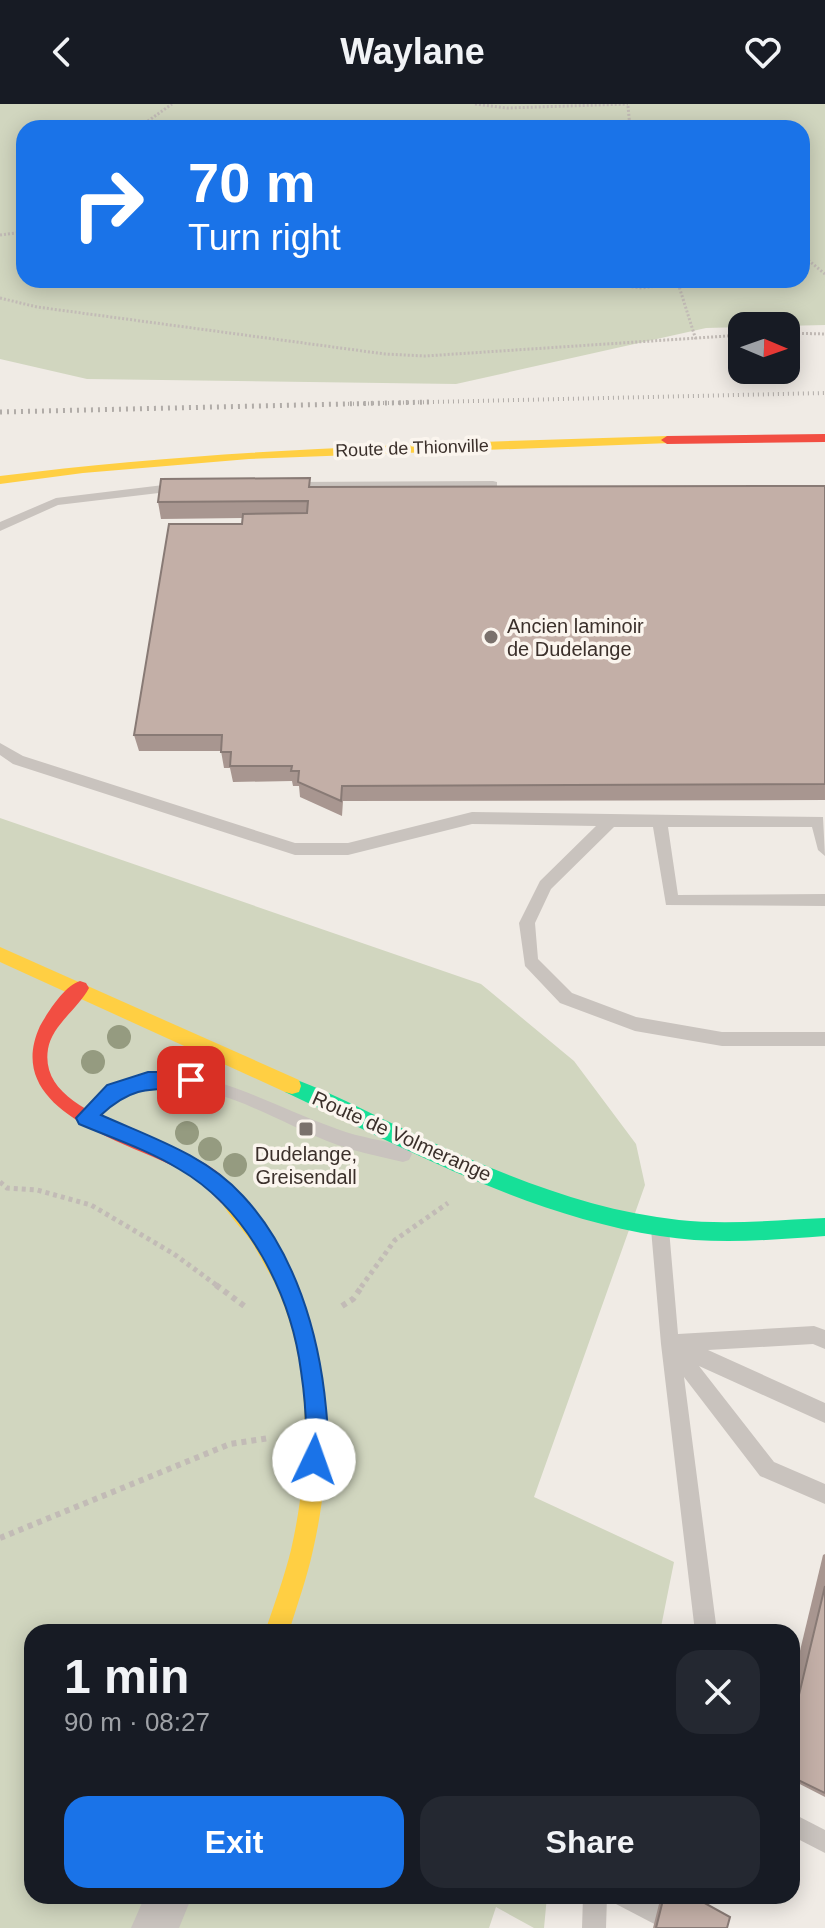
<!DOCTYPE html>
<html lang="en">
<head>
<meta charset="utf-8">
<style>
	body { margin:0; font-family:Arial,sans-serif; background:#242831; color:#f1f3f6; height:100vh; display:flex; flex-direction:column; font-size:30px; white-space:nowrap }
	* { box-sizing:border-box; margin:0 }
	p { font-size:26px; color:#9ea1a6 }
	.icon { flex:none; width:44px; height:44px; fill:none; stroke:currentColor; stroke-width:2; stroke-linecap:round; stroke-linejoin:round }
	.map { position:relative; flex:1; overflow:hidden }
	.details { position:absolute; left:24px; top:1520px; width:776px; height:280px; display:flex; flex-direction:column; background:#171b24; border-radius:24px; box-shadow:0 4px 20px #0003 }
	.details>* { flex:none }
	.guide { position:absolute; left:16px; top:16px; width:794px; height:168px; border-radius:24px; box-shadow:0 4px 20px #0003; background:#1a73e8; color:#fff; overflow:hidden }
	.needle { width:52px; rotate:92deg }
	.fabs { position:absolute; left:728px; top:208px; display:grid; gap:16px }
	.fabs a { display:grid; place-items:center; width:72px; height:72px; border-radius:16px; background:#171b24; box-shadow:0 4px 20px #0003; font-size:40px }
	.pin { position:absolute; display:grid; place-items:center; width:68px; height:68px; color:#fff; margin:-34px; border-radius:16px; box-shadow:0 4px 12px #0006 }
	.me { position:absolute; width:88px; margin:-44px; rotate:3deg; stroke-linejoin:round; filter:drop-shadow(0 0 6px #0008) }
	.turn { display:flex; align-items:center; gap:28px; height:168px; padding:0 40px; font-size:36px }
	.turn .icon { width:104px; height:104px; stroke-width:2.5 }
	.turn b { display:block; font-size:56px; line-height:68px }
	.round { display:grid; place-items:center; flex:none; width:84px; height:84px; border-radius:24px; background:#242831 }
	.summary { display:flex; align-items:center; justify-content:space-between; height:136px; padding:0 40px }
	h1 { font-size:48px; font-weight:600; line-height:60px }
	.button { display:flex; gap:16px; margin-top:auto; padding:16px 40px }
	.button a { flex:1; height:92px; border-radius:24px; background:#1a73e8; color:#fff; font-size:32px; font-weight:600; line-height:92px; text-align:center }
	.button a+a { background:#242831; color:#f1f3f6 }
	header { display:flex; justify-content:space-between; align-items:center; height:104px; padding:0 40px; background:#171b24; font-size:36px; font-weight:600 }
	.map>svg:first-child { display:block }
</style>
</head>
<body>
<header><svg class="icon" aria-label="back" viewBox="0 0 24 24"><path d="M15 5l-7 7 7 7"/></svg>Waylane<svg class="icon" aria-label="heart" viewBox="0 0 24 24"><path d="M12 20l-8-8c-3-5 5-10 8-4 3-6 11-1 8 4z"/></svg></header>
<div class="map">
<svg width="825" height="1824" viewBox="0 0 825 1824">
	<rect width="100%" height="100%" fill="#f0ebe5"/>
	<g fill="#d1d6bf" fill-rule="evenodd">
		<path d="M0,0H825V221L706,224L456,280L87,275L0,255ZM24,24H802V176H24Z"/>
		<path d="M0,714L481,880L574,957L636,1040L645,1081L534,1393L674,1458L660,1528H32V1792H547L544,1824H534L496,1803L489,1824H0Z"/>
	</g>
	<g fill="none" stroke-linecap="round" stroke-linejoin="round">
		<g stroke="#c2bbb6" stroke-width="3" stroke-dasharray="2 2" stroke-linecap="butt">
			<path d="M475,0L507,4L628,0"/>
			<path d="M628,2L630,24"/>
			<path d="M138,24L172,0"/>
			<path d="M24,39L18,37L24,60"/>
			<path d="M0,131L24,128"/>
			<path d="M802,151L825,170"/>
			<path d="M333,176L542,180L573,176"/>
			<path d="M576,176L642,184L665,181L681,183"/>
			<path d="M677,176L696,236"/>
			<path d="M0,194L37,203L385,250L425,252L742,231"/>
			<path d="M786,229L825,230"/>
		</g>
		<g stroke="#c2bbb6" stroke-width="5" stroke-dasharray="4 4" stroke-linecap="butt">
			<path d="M0,1078L7,1084L37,1086L91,1101L174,1150L219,1183"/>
			<path d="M361,1183L395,1136L448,1099"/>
		</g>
		<g stroke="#c2bbb6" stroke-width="6" stroke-dasharray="5 5" stroke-linecap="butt">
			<path d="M216,1181L247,1204"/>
			<path d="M342,1202L353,1195L363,1181"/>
			<path d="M0,1434L230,1340L269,1334"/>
		</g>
		<g fill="#c9c3be" fill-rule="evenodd">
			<path d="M493,377L497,378V384L291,386L285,382L291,378Z"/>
			<path d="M180,379L184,380V386L58,401L0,427V418L56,394Z"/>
			<path d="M0,639L23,652L295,739H348L472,708L823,713L825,752L818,746L812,723H668L678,791L825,790V802L666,801L653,723H614L551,785L535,819L538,855L572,889L636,913L722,928H825V942H722L635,927L560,899L525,862L519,819L540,777L596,722L472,720L348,751H295L13,660L0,651Z"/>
			<path d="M173,967C232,977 282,1005 337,1025C360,1034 386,1036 409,1044L412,1050L409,1056L403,1058C377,1052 352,1047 327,1037C274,1016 201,969 142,984C112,991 107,1013 87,1021L81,1018L79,1013L81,1008C112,976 129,970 173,967Z"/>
			<path d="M660,1117L666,1119L669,1125L678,1230L814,1222L825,1226V1245L813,1240L708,1246L825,1299V1319L699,1262L774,1358L825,1380V1400L760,1372L684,1273L717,1528H695L661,1240L651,1125L654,1119Z"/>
			<path d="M792,1709L825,1726V1749L792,1732Z"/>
			<path d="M583,1792H607L606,1824H582Z"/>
			<path d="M612,1792H648L694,1816L698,1824H662L616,1800Z"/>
		</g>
		<path fill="#c9c3be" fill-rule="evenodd" d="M145,1792H192L179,1824H131Z"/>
		<path fill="#16e098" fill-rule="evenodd" d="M292,974C341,992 388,1019 436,1040C513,1075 594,1107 679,1116C727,1121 777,1116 825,1114V1132C770,1136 715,1141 660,1132C527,1111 406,1045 285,988L283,982L285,976Z"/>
		<g fill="#ffcf43" fill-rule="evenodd">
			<path d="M667,332L671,333V339L249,355L83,369L0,380V372C222,344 444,339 667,332Z"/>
			<path d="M0,843L299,976L301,982L299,988L292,990L285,988L0,858Z"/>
			<path d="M228,1083L235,1085C321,1195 344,1310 313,1446C307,1474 297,1501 289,1528H265C274,1501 284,1474 291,1446C311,1358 313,1256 272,1174C265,1162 258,1148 251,1137C240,1122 226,1109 218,1092L221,1085Z"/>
		</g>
		<g fill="#f24e42" fill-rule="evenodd">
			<path d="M825,330V338L667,340L661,336L667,332Z"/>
			<path d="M80,877L86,879L89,884C78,905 52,921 48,945C35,1025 210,1029 238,1092L235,1099L228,1101L221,1099C210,1086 197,1075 183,1067C131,1038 0,1009 40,922C48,908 64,882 80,877Z"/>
		</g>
		<path stroke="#b1aca8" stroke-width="4" stroke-dasharray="1 4" stroke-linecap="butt" d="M343,300L825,289"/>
		<path stroke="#b1aca8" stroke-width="5" stroke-dasharray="2 5" stroke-linecap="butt" d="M0,308L430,298"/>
	</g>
	<g fill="#959b80">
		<circle cx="119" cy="933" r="12"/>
		<circle cx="93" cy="958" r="12"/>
		<circle cx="187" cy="1029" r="12"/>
		<circle cx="210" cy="1045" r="12"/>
		<circle cx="235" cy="1061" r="12"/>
	</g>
	<g fill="#a89690">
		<path d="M825,382V696L343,697L342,712L300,693L299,682H293L292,677L233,678L230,664H224L221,647H139L134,631L242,420V414L161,415L158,398L311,383Z"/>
		<path d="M825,1450V1693L792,1676V1580L823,1451Z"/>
		<path d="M661,1792H692L727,1824H653Z"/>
	</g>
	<g fill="#c3afa7" stroke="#887a75" stroke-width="2">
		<path d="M310,374L309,383L825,382V680L342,682L341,697L298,678L299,667H291L292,662H230L231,648H221L222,631H134L169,420H242L243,410L307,409L308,397L158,398L161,375Z"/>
		<path d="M825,1482V1689L792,1673V1620Z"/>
		<path d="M664,1792H692L730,1813L727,1824H656Z"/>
	</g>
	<path fill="#1a73e8" stroke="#114b97" stroke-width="2" d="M148,968H191L198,970L200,976L198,982L191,984C150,985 132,982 101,1011C150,1033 206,1051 243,1092C295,1148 319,1229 326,1304C328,1324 330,1344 322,1364L314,1367L306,1364C301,1351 306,1341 306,1328C306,1308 304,1287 301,1267C291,1190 248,1105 179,1065C148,1046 112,1034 79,1020L76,1014L107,981Z"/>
	<g fill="#7a716c" stroke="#fbf5ee" stroke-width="3">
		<circle cx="491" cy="533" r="8"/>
		<rect x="298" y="1017" width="16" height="16" rx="4"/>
	</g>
	<g text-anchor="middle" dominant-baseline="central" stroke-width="7" stroke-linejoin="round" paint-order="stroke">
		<g font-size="18" fill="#3b302b" stroke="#fbf5ee">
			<text transform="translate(412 344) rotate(-2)">Route de Thionville</text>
		</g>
		<g font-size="20" fill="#3b302b" stroke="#fbf5ee" text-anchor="start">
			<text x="507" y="522">Ancien laminoir<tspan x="507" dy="23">de Dudelange</tspan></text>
			<text x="306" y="1050" text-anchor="middle">Dudelange,<tspan x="306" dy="23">Greisendall</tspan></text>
		</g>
		<g font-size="20" fill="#3b302b" stroke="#fbf5ee">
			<text transform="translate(402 1032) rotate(24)">Route de Volmerange</text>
		</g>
	</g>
</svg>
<div class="fabs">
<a><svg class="needle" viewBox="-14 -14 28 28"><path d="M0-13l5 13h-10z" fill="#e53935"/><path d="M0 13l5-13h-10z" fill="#9ea1a6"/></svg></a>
</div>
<div class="pin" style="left:191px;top:976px;background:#d93025"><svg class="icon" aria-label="arrive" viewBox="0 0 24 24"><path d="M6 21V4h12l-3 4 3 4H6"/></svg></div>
<svg class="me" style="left:314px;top:1356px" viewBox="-20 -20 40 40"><circle r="19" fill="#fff"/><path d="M0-13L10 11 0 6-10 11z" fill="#1a73e8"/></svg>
<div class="guide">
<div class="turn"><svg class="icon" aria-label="right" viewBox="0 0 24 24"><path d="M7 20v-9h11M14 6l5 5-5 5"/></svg><div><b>70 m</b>Turn right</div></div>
</div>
<section class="details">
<div class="summary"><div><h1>1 min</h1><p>90 m · 08:27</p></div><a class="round"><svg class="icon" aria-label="close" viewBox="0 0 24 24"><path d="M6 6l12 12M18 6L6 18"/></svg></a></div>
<div class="button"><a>Exit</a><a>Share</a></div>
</section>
</div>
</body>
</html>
